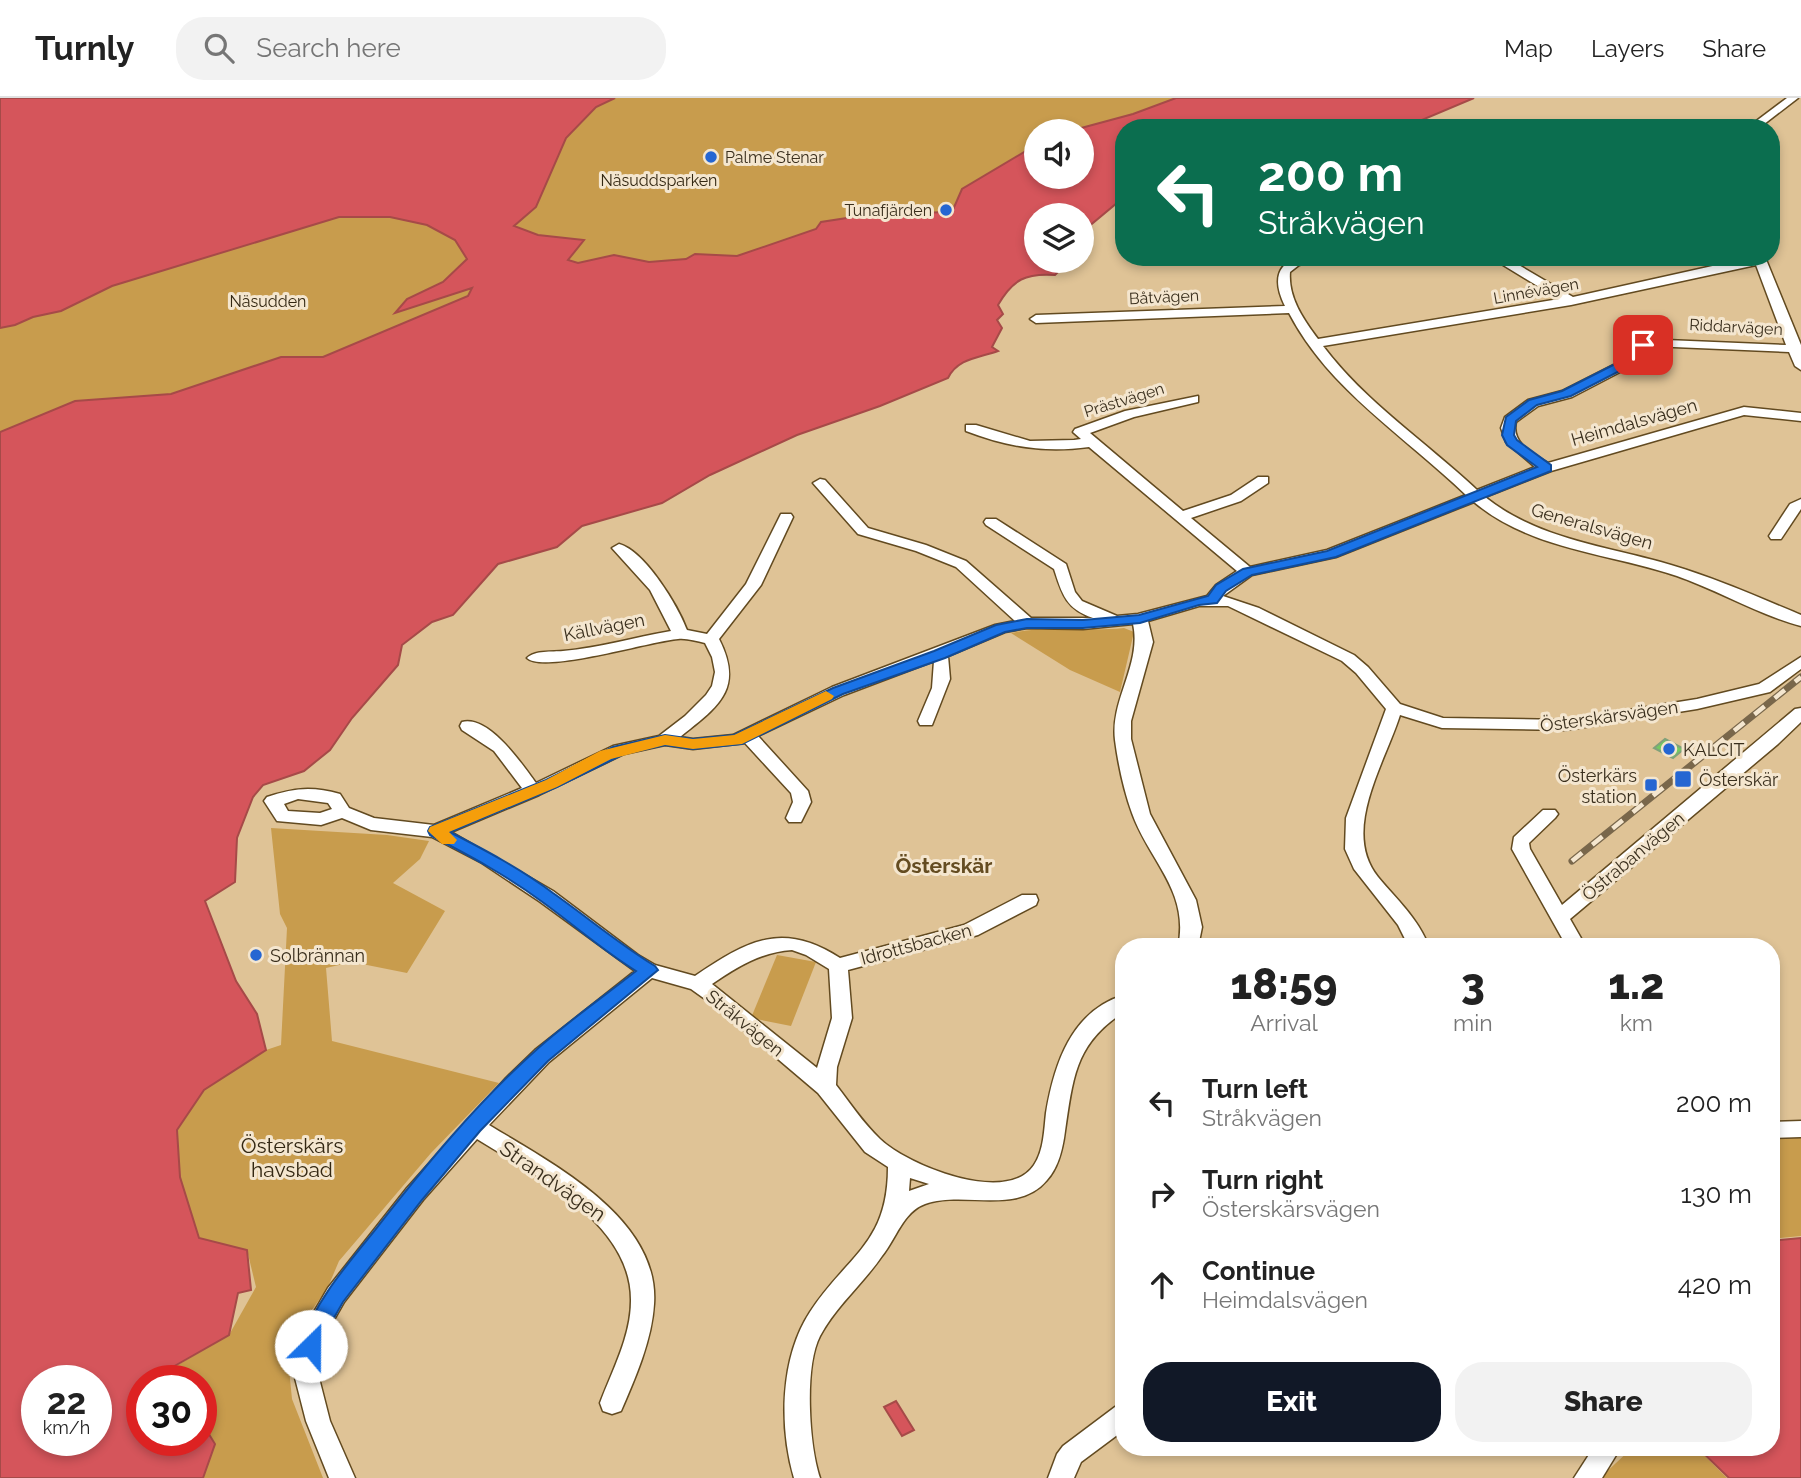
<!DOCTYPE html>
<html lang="en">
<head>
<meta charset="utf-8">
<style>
	body { margin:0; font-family:Raleway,sans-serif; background:#f2f2f2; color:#222; height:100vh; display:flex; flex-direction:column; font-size:26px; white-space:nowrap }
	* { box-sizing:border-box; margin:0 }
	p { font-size:23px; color:#767676 }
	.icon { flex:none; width:38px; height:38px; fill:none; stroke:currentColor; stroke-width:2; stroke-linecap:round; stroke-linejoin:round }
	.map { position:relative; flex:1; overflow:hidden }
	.side { position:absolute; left:1115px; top:840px; width:665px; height:518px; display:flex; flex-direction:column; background:#fff; border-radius:28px; box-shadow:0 4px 10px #0003 }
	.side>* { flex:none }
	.top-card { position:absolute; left:1115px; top:21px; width:665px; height:147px; border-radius:28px; box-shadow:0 4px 10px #0003; background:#0b6e4f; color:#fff; overflow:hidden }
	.tools { position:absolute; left:1024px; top:21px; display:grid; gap:14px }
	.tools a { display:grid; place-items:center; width:70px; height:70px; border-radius:50%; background:#fff; box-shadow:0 4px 10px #0003; font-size:35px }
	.speed { position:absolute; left:21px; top:1267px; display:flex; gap:14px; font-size:35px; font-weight:700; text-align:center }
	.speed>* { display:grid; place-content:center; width:91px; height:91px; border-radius:50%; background:#fff; box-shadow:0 4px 10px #0003; line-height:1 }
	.speed small { font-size:18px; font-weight:400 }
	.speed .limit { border:10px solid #d22; background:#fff; color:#111 }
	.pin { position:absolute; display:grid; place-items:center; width:60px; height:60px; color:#fff; margin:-30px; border-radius:14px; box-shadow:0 4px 10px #0006 }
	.me { position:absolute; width:77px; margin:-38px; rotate:23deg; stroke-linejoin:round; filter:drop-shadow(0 0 5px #0008) }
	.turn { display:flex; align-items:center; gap:24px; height:147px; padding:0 28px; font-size:32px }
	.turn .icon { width:91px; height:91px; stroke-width:2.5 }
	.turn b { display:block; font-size:49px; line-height:60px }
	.eta { display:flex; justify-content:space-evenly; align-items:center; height:119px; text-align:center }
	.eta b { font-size:42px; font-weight:800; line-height:49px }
	.cta { display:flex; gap:14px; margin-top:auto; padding:14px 28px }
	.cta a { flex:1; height:80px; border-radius:28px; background:#111827; color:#fff; font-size:28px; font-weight:800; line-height:80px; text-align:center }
	.cta a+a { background:#f2f2f2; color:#222 }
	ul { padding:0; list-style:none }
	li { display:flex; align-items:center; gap:21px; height:91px; padding:0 28px }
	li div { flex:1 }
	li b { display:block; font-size:26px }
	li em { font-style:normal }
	header { display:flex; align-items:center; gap:42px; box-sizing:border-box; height:98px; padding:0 35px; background:#fff; border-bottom:2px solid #e0e0e0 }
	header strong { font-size:33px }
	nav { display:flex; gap:38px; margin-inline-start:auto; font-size:24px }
	.search { width:490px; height:63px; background:#f2f2f2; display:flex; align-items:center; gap:18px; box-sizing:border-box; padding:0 24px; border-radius:28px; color:#767676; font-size:26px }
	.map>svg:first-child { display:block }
</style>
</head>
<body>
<header>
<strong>Turnly</strong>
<div class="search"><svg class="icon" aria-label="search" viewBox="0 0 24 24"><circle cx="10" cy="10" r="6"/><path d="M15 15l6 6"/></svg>Search here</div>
<nav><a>Map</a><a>Layers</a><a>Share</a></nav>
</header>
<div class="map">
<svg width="1801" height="1380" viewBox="0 0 1801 1380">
	<rect width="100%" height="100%" fill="#dfc396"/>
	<g fill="#c89c4d">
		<path d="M216,0H1308L1124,30L1036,33V79L0,527V110Z"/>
		<path d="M1124,530L1134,534L1120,594L1070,572L1011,535C1048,527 1087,534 1124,530Z"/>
		<path d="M271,730L387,737L429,743L420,761L393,785L445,813L407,875L352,864L326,870L332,943L499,985L431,1055L339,1163L328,1189L312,1212L289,1271L292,1301L323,1380H203L215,1346L201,1323V1283H170L164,1275L229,1237L256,1189L247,1152L199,1140L180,1079L177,1032L204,992L266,952L281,947L287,830L280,816Z"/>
		<path d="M777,857L816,864L791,928L751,920Z"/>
		<path d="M1801,1038V1138L1771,1141V1039Z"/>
		<path d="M1633,1349H1696L1727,1380H1600Z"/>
	</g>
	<g fill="#d5555b" stroke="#a64a48" stroke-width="2" fill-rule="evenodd">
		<path d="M0,0H615L596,9L566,40L536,109L514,128L538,137L584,142L568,162L578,165L614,157L649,164L686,161L695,156L737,158L816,131L821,124L873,116L952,114L962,91L1036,47V79H1082V33H1070L1133,16L1176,0H1474L1403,30H1124L1123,103L1117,105L1082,134V117H1036V163H1058L1056,167L1061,171L1055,177C1026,175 1013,181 998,207L1003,216L997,222L1002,230L992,249L998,253C979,260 958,260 948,280L880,308L797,337L710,377L662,405L582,428L557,449L498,466L453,517L432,524L402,547L398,567L352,620L330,652L304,673L263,687L253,699L237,740L235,784L205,803L236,883L257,916L266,952L204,992L177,1032L180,1079L199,1140L247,1152L251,1192L238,1195L229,1237L164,1274L170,1283H142V1342H201V1323L215,1346L203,1380H0V334L75,303L171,296L281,259H323L468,198L472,190L395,215L407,201L443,184L467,161L455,142L427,127L390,119H339L112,188L61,213L33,219L15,227L0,230ZM37,1283H96V1342H37Z"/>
		<path d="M1801,1140V1380H1729L1697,1349H1771V1146L1780,1142Z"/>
		<path d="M896,1303L914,1332L902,1338L884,1309Z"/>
	</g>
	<path fill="#74c962" stroke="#81a17a" stroke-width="2" d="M1665,641L1684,651L1673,660L1654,650Z"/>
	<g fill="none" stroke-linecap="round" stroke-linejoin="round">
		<g stroke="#624a20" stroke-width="3">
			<g id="minor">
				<path d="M1787,0H1798L1759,30H1747Z"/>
				<path d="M1561,24L1574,30L1557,29V25Z"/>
				<path d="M1300,159H1328L1299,167L1290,174C1288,199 1303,221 1318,241L1559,201L1490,159H1505L1573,199L1753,159H1765L1801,247V272L1795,268L1789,254L1650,248L1643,262L1572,299L1538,308L1516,324C1511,345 1532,355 1548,365L1744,309L1801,315V323L1744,317L1551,373L1485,399C1539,442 1607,448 1671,467C1715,480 1758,499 1801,517V528C1762,518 1717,492 1677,478C1609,455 1531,452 1474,404L1336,459L1252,477L1223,498L1259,510L1354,557L1368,569L1400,606L1443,620L1566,622L1697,601L1759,586L1801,559V571L1770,594L1697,611L1566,632L1442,630L1400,617C1384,667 1341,733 1378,779C1397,802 1418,820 1429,849H1409L1398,827L1354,771L1345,751L1346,720L1386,611L1356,575L1342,563L1228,508H1199L1148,523L1153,544L1131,623V641L1150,716L1196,802L1202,829L1198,849H1178C1190,793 1149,763 1132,715C1124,693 1118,665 1115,642C1110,602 1142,566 1133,526L1083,531L1027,530L1005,534L948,558L950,581L932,627H920L918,623L932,590L934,563L844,597L758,638L808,693L811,704L801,724H789L786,720L793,704L791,695L745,645L693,651L665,647L624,656L539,697L451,734L553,793L638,857L655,867L695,878C748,842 783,823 840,860L964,827L1022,797H1036L1038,802L1036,807L978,837L848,872L852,920L837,969L836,987C850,1005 863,1025 880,1041C907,1067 1007,1108 1034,1067C1044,1052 1044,1032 1046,1015C1054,967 1071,913 1124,897V914C1075,945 1073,980 1065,1033C1063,1049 1059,1069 1047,1082C1017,1118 964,1092 925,1106C903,1114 896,1141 882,1158C863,1186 836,1208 820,1238C804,1269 809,1347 820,1380H794C779,1329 780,1260 810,1214C847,1157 888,1147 888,1069L865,1054L818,995L719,911L691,891L652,880L549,964L489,1027C551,1065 660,1120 654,1206C652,1242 635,1281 621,1313L612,1316L603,1313L600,1305C612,1273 631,1238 631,1203C632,1125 535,1077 477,1041L423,1102L344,1204L327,1234L319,1280L330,1323L355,1380H329L306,1323L295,1280L304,1231L328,1190L407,1090L506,980L535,952L635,873L539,803L482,765L432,739L371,732L342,720L321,727L277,723L264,703L267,699C294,690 312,688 340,696L349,710L374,720L434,727L522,690L494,653L462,632L460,628L462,624C489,617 522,666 536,685L613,648L659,638L685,618L706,597L712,588L715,574L712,559L705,545C696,543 686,540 678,541C651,543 543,576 527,560C535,552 552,554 563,553C599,550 635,539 671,533L650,492L612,450L619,446C645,453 678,508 687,532L707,536L746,486L781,416H791L793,419L761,487L719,541C745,592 717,609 680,639L693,641L733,637L832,589L995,527L1015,523L956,469L916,453L858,436L813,385L820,381L825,382L868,430L926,447L966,463L1031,520H1093C1066,511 1062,496 1054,471L986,427L984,424L986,421H996L1066,466L1075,494L1082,503L1117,518L1138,516L1207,498L1216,487L1237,473L1089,349C1044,355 1008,349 966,333V327H976L1030,343L1074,342L1081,341L1073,334L1075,331L1125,313L1198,298V304L1134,319L1090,335L1183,413L1231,397L1258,379H1268V385L1241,403L1191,420L1250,469L1327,452L1466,397C1405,338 1329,292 1289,215L1036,225L1030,221L1036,217L1285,208C1274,186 1274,166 1300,159ZM1756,167L1786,247L1642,241L1633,257L1562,293L1528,302L1505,319L1501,330L1506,344L1535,369L1477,392C1426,344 1365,304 1323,248L1571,207ZM298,701L328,705L332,711L320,715L288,713L284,706ZM792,852L806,857L829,871L832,920L817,970L712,886C737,869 761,854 792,852ZM910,1080L929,1086L909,1093Z"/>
				<path d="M1801,401V411L1781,441H1771L1769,438L1790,406Z"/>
				<path d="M1801,610V624L1778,646L1570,821L1586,849H1567L1512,751L1514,739L1543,712H1555L1558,716L1555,720L1529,745L1530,751L1562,807L1795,611Z"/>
				<path d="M1801,1023V1039L1771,1040V1024Z"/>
				<path d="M1124,1306V1332L1081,1364L1074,1380H1048L1057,1356L1063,1348L1115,1309Z"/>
				<path d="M1594,1349H1621L1602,1380H1574Z"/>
			</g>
		</g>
		<use href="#minor" fill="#fff" fill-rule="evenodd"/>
		<g stroke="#79674b" stroke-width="7">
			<path id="rail" d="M1572,763L1801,579"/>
		</g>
		<use href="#rail" stroke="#f4e6cf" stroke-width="4.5" stroke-dasharray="13" stroke-linecap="butt"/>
	</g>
	<path fill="#1a73e8" stroke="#114b97" stroke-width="2" d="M1638,244L1648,247L1643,261L1571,298L1537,307L1516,323L1514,337L1517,342L1551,367V373L1336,459L1252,477L1226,493L1217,505L1199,507L1140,525L1083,530H1027L1005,534L945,560L843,596L742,646L693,651L665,647L624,656L557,689L450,734C485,752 521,771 553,795C587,819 619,846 655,868L658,872L548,963L480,1033L422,1102L343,1204L326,1234L319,1255L311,1258L303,1255L300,1248C315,1203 346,1168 375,1132C424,1069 476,1006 535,953C567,924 603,899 636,873C602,852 573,826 541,803C506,777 468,757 430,737L428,733L430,729L546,682L613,649L665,637L693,641L734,637L833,590L934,553L996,527L1027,521L1083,522L1139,517L1208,498L1216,487L1243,471L1327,453L1537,369L1507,347L1502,337L1506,319L1529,302L1562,293L1633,257Z"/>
	<path fill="#f59e0b" d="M826,593L834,598L832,601L742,646L693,651L665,647L611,661L557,689L449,734L457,742L454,746H442L428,733L430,729L546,682L600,653L665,637L693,641L734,637Z"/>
	<g fill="#2566d2" stroke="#f4e6cf" stroke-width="2.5">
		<circle cx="711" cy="59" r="7"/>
		<circle cx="946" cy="112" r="7"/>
		<circle cx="1669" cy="651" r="7"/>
		<rect x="1674" y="672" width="18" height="18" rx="3.5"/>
		<rect x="1644" y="680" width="14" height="14" rx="3.5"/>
		<circle cx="256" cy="857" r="7"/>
	</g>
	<g text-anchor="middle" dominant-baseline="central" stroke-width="6" stroke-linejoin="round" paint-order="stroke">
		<g font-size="16" fill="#3a2f1d" stroke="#f4e6cf" text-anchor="start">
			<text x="725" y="59">Palme Stenar</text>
			<text x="932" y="112" text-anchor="end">Tunafjärden</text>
		</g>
		<g font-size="16" fill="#332712" stroke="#f4e6cf">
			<text x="659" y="82">Näsuddsparken</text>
			<text x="268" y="203">Näsudden</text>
		</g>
		<g font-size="16" fill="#3a2f1d" stroke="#f4e6cf">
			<text transform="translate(1536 193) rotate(-10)">Linnévägen</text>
			<text transform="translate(1164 199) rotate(-3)">Båtvägen</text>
			<text transform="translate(1736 229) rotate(3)">Riddarvägen</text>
			<text transform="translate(1124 302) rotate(-17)">Prästvägen</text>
		</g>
		<g font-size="18" fill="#3a2f1d" stroke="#f4e6cf">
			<text transform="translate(1634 324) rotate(-16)">Heimdalsvägen</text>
			<text transform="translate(1592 428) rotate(16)">Generalsvägen</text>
			<text transform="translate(604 529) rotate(-11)">Källvägen</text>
			<text transform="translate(1609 618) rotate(-8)">Österskärsvägen</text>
			<text transform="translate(1633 758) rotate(-40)">Östrabanvägen</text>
			<text transform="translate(916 846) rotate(-15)">Idrottsbacken</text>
			<text transform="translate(745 925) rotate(39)">Stråkvägen</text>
		</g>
		<g font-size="18" fill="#3a2f1d" stroke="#f4e6cf" text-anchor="start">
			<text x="1683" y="651">KALCIT</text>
			<text x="1637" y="677" text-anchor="end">Österkärs<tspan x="1637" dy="21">station</tspan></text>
			<text x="1699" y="681">Österskär</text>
			<text x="270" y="857">Solbrännan</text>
		</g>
		<g font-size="21" font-weight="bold" fill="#644c21" stroke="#f4e6cf">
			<text x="944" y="767">Österskär</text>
		</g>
		<g font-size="21" fill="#332712" stroke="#f4e6cf">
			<text x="292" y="1047">Österskärs<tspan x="292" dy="24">havsbad</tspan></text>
		</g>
		<g font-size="21" fill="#3a2f1d" stroke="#f4e6cf">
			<text transform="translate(553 1083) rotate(35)">Strandvägen</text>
		</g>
	</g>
</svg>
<div class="tools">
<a><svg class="icon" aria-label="sound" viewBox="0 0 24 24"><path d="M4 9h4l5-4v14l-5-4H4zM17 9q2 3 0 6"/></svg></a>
<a><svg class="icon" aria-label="layers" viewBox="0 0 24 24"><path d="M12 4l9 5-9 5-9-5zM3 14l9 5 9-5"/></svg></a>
</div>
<div class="speed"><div>22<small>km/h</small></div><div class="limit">30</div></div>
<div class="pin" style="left:1643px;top:247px;background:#d93025"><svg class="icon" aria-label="arrive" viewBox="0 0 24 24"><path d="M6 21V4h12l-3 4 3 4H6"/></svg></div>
<svg class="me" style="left:311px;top:1248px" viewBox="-20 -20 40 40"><circle r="19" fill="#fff"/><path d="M0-13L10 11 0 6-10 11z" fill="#1a73e8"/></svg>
<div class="top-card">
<div class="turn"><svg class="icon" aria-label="left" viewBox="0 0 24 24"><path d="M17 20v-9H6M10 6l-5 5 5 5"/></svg><div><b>200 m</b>Stråkvägen</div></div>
</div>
<section class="side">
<div class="eta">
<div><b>18:59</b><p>Arrival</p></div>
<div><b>3</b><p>min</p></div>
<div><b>1.2</b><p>km</p></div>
</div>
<ul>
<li><svg class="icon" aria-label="left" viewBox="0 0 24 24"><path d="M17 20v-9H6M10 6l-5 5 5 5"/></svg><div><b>Turn left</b><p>Stråkvägen</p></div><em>200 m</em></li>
<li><svg class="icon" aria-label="right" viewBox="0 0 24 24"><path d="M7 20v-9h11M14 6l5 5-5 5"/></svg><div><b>Turn right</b><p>Österskärsvägen</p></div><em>130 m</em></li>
<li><svg class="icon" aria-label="ahead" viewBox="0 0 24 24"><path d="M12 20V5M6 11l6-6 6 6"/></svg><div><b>Continue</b><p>Heimdalsvägen</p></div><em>420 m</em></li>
</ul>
<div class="cta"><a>Exit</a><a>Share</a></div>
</section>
</div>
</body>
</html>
